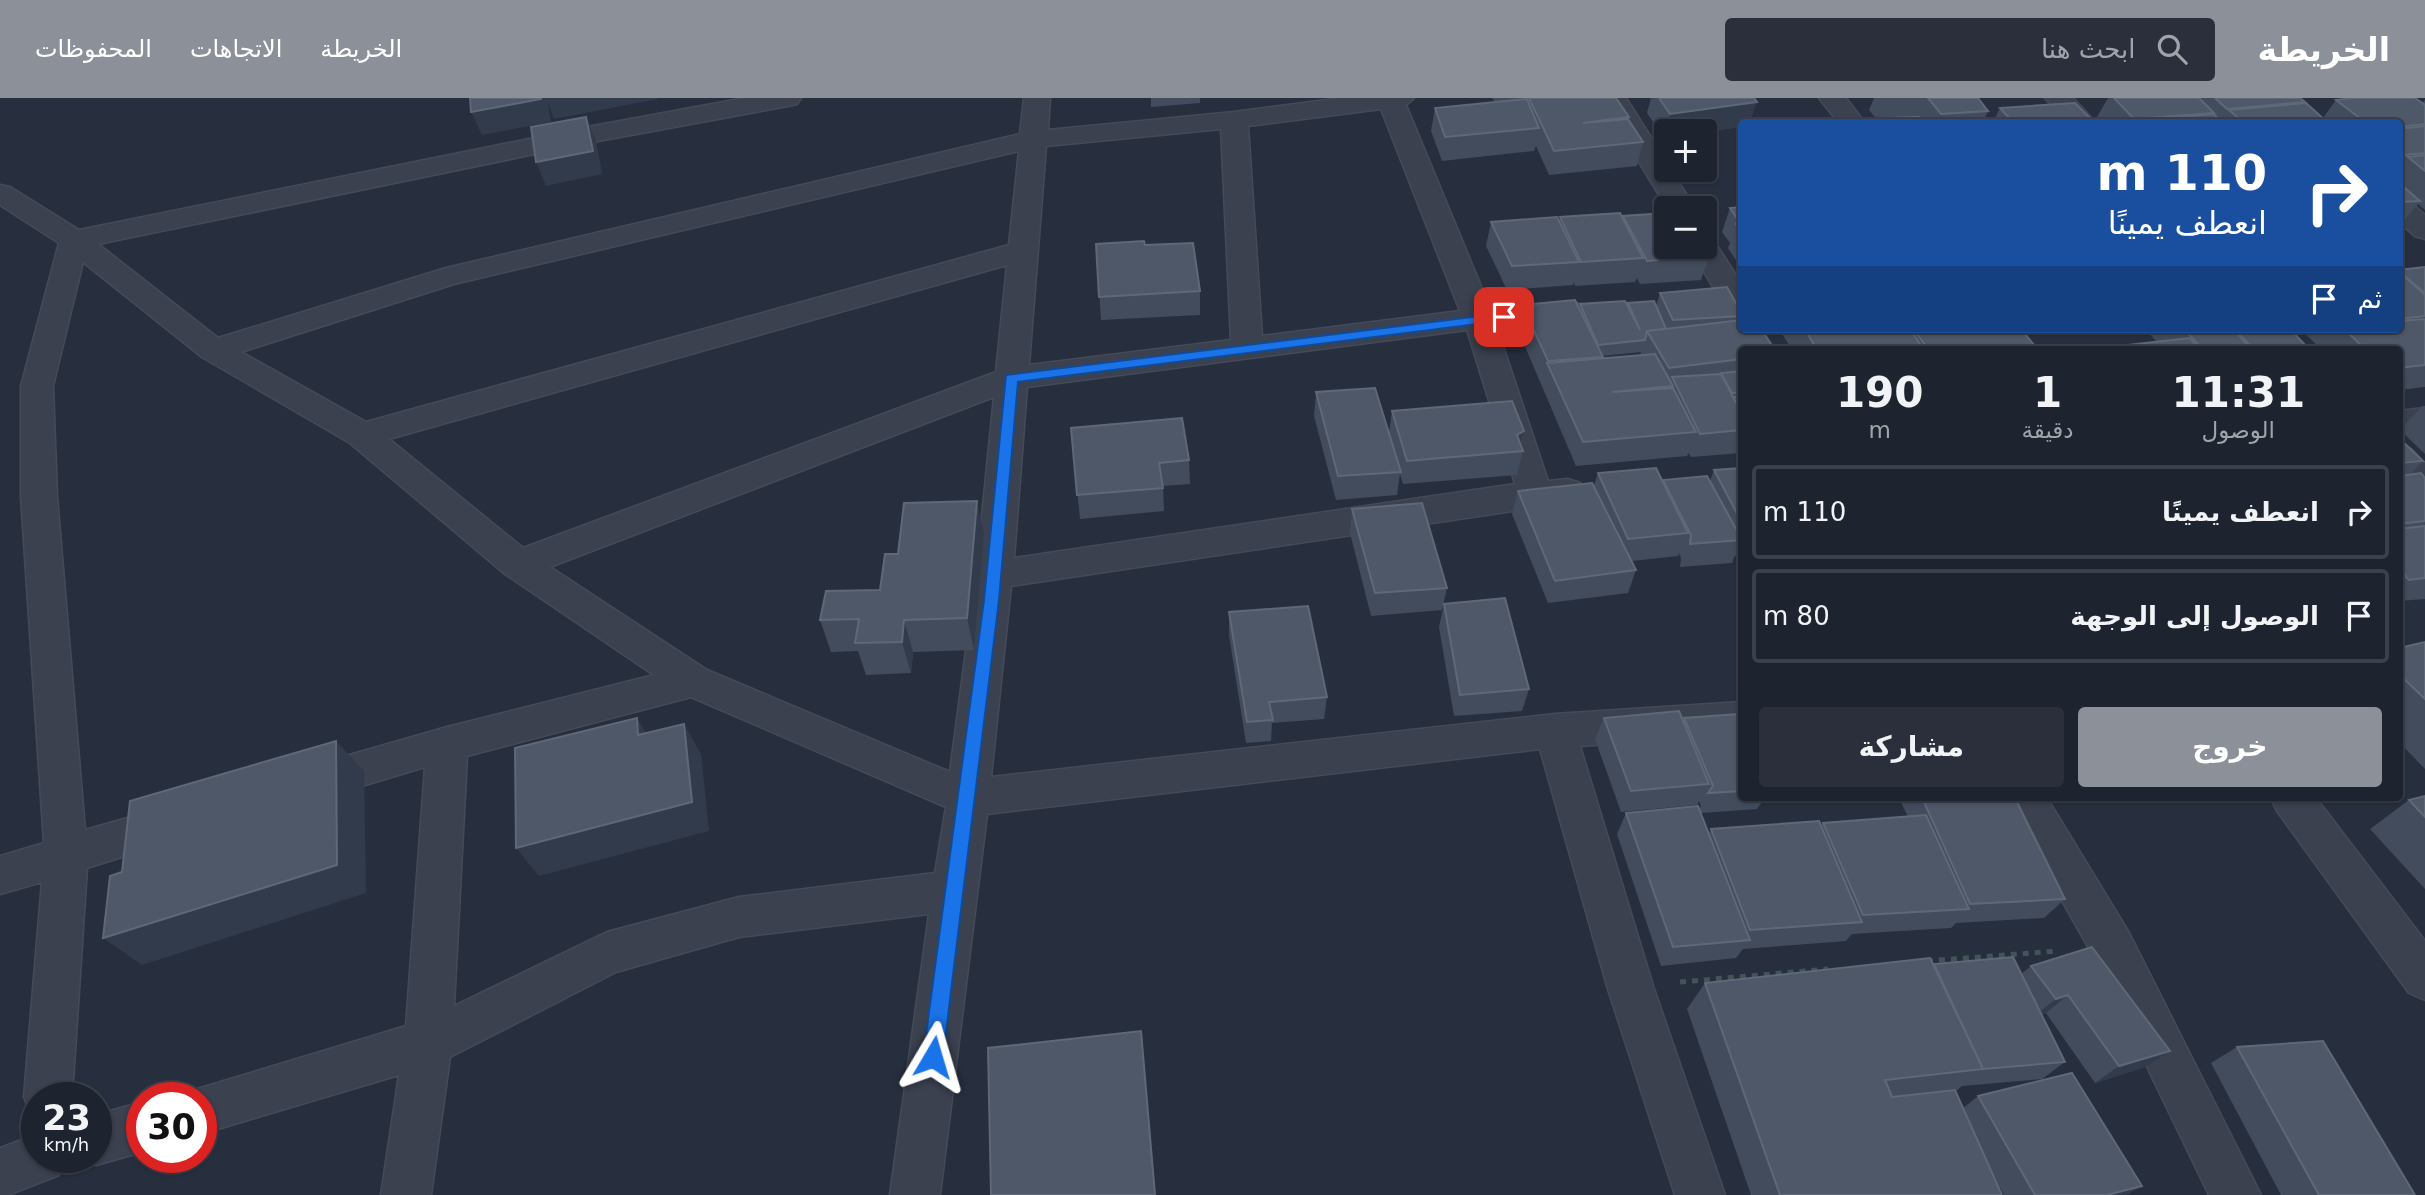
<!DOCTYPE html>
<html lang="ar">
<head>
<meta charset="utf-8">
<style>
	body { margin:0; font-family:"DejaVu Sans",Vazirmatn,sans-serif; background:#2a2f3b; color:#f1f3f6; direction:rtl; height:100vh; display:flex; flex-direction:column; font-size:26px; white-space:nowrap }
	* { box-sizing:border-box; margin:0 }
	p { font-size:23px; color:#a0a4aa }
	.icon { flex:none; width:38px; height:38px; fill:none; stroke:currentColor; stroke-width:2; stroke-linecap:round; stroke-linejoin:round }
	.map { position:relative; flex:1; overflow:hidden; direction:ltr }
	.panel { position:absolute; left:1738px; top:248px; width:665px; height:455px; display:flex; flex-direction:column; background:#1d232f; border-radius:7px; box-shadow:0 2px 5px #0004,0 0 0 2px #3b404b; direction:rtl }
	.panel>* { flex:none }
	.banner { position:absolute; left:1738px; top:21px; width:665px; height:214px; border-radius:7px; box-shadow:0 2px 5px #0004,0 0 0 2px #3b404b; direction:rtl; background:#1a4fa0; color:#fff; overflow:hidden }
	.tools { position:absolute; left:1654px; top:21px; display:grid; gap:14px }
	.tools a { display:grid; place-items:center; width:63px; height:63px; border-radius:7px; background:#1d232f; box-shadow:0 2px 5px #0004,0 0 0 2px #3b404b; font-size:35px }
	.speed { position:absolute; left:21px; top:984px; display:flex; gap:14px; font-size:35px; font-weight:700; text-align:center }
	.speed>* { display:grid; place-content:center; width:91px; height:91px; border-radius:50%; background:#1d232f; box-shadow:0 2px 5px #0004,0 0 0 2px #3b404b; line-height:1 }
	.speed small { font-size:18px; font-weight:400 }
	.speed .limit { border:10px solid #d22; background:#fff; color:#111 }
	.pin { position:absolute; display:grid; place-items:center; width:60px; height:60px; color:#fff; margin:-30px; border-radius:14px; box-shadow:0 4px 10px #0006 }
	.me { position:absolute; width:77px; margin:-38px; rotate:7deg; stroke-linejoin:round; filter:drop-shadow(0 0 5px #0008) }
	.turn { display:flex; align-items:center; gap:24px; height:147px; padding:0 21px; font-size:32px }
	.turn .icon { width:91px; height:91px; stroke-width:2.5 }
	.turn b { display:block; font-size:49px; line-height:60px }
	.then { display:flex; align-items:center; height:66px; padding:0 21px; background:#0003; gap:14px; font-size:26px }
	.eta { display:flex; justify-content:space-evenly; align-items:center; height:119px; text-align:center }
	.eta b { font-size:42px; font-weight:600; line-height:49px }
	.cta { display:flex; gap:14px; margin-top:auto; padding:14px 21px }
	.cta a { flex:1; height:80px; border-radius:7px; background:#8c9099; color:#fff; font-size:28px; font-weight:600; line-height:80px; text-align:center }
	.cta a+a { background:#2a2f3b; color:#f1f3f6 }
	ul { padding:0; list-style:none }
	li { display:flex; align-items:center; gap:21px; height:94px; margin:0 14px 10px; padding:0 7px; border:4px solid #3b404b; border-radius:7px }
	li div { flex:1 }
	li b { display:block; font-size:26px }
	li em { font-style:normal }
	header { display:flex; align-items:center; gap:42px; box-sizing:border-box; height:98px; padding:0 35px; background:#8c9099; color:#fff }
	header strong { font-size:33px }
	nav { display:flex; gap:38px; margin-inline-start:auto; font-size:24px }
	.search { width:490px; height:63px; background:#2a2f3b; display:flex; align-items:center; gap:18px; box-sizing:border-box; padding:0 24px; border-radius:7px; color:#a0a4aa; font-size:26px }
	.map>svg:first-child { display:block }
</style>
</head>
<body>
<header>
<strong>الخريطة</strong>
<div class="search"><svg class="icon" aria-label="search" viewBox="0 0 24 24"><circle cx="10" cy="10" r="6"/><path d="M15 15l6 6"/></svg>ابحث هنا</div>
<nav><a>الخريطة</a><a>الاتجاهات</a><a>المحفوظات</a></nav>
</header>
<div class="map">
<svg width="2425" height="1097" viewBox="0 0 2425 1097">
	<rect width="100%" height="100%" fill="#272f3f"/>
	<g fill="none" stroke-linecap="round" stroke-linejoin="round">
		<g stroke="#444a58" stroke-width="3">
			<g id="street">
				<path d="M745,0H801L797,6L788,8L593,44L98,146L218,240L446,170L1020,36L1024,0H1050L1048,32L1234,14L1341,0H1414L1406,7L1490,210L1572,204L1583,207L1587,214L1583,221L1572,224L1497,230L1548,383L1568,381L1580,385L1586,394L1580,403L1011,488L991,679L1555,616L1741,604V636L1580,648L1653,888L1725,1097H1675L1607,888L1540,651L987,716L940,1097H890L929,816L739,839L616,874L450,959L431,1097H381L399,977L201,1036V999H182L184,995L406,928L425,669L312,703L297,698L291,685L297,672L447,629L654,577L505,476L350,345L202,259L83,164L53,288L57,399L85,732L177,706L192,711L198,724L192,737L87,770L72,999H37V1019L31,1016L24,999L42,784L0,796V758L44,745L21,399V288L59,145L0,107V87L10,89L79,132L593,28ZM1381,11L1460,213L1262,238L1248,28ZM1221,31L1231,242L1029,267L1046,48ZM1019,53L1009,147L366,324L241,254L454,186ZM1007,167L996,274L523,450L389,341ZM1467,232L1515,386L1014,460L1027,289ZM994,299L976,477L950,674L707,572L550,469ZM691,599L946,709L935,775L739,799L607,834L454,908L467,658Z"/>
				<path d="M1600,0H1626L1666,63V72H1671L1695,110H1667Z"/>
				<path d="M1819,0H1846L1864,24H1838Z"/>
				<path d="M2045,0H2073L2095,24H2067Z"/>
				<path d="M2399,100L2409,103L2425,117V141L2415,138L2399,124Z"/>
				<path d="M1704,140L1714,143L1741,185V220L1730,217L1689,149H1704Z"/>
				<path d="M2425,310V332L2399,335V313Z"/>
				<path d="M2399,347L2411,351L2425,366V400L2413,397L2399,382Z"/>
				<path d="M2004,700H2047L2128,833L2261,1097H2209L2096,863Z"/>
				<path d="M2271,700H2316L2425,843V902L2409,895L2277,713Z"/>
				<path d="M142,1004V1054L96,1067L78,1060L96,1059V1017Z"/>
				<path d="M37,1036V1059H66L59,1077L8,1097H0V1050Z"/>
			</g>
		</g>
		<g stroke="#425458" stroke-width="5" stroke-dasharray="6 6" stroke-linecap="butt">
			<path d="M1927,863L2058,853"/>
			<path d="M1680,884L1828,871"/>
		</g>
		<use href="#street" fill="#3b414f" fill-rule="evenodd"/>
	</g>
	<g fill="#424c5c" fill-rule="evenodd">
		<path d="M1151,0H1200V5L1151,9Z"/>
		<path d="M1492,0H1616L1628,22L1643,44L1637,68L1549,77L1536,48L1534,53L1442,63L1431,33L1435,10L1495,4Z"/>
		<path d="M1651,0H1754L1741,29L1704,34L1666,33V39L1664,40L1647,15Z"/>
		<path d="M1874,0H1978L1988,13L1983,24H1879L1869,12Z"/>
		<path d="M2108,0H2300L2305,4L2303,6L2323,20L2336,2L2422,5L2425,2V112L2418,106L2401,126L2399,127V24H2102L2097,19Z"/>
		<path d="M2000,10L2094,24H1993Z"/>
		<path d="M1741,109V170L1728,150L1730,145L1722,134L1730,110Z"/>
		<path d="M1623,118L1709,158L1701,182L1640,186L1637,180L1635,184L1575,188L1574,184L1573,187L1507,192L1486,148L1491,124L1559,123L1560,119L1623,121Z"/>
		<path d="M1096,146L1200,193V217L1101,222Z"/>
		<path d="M2425,169V289L2399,292V252H2322L2324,249H2319L2300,231H2399V172Z"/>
		<path d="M1660,195L1741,214V355L1691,359L1689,355L1687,358L1576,368L1517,230L1522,207L1579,210L1580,206L1627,208L1628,205L1656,208ZM1641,254L1640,257L1602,260V258Z"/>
		<path d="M1779,231H2021L2038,252H1793V249L1791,250Z"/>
		<path d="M2145,231H2290L2310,252H2083L2157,244Z"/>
		<path d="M1316,294L1389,335L1392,313L1524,333L1521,347L1523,353L1517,377L1403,386L1400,376L1397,397L1336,402L1314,318Z"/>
		<path d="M2422,308H2425V356L2400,332Z"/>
		<path d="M1071,330L1189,362L1190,386L1163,388L1164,413L1080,421Z"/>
		<path d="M2399,340L2423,363L2409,377L2425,380V501L2399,503Z"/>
		<path d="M1741,370V469L1735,457L1732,465L1680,469L1681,460L1679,455L1678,458L1632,463L1636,472L1628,495L1548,505L1512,416L1518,393L1594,387L1598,375L1662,383L1663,382L1710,383L1714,372Z"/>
		<path d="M1352,411L1447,490L1442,512L1371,518L1350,435Z"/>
		<path d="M984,436L974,552L913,554L911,575L866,577L858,553L831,554L820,522L880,492L898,456Z"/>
		<path d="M1444,506L1529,591L1522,613L1454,618L1439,529Z"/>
		<path d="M1229,514L1327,599L1324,621L1272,625L1271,643L1246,645L1229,537Z"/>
		<path d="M2425,544V671L2399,644V550Z"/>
		<path d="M1604,620L1683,623L1684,620L1741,622V700H1765L1757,711L1701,715L1709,735L1711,731L1820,728L1823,725L1908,719L1899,700H2015L2065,801L2044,820L1956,825L1951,830L1852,836L1846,843L1743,851L1736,860L1661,868L1617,736L1626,715L1699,711L1701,708L1699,703L1697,707L1621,714L1595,641Z"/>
		<path d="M2425,698V791L2370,731L2409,702Z"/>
		<path d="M2092,849L2145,969L2095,985L2046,915L2041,916L2065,964L2042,981L1962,988L1955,994L1963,1010L1978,998L2142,1088L2126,1097H2004L1995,1080L2002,1097H1751L1687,911L1705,885L1934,866L2021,876L2031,868Z"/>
		<path d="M2237,949L2415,1097H2281L2211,965Z"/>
	</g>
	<g fill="#323b4c">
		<path d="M541,0H657L658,1L554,21L548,5L551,24L482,37L471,14Z"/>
		<path d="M1757,4L1750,24H1741V29L1704,34L1666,33V39L1664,40L1670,16Z"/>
		<path d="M586,19L596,42L602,76L546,88L536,64Z"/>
		<path d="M1524,333L1519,353L1517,337Z"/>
		<path d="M977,403L984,436L974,552L967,520Z"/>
		<path d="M904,522L913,554L911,575L902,544Z"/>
		<path d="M637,620L655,651L638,637Z"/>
		<path d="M684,626L701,656L709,733L539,778L516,750Z"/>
		<path d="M336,643L364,673L366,795L142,867L103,840Z"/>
		<path d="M2068,897L2046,915L2034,918L2056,901Z"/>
		<path d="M2170,953L2145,969L2095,985L2119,968Z"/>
		<path d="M2142,1088L2126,1097H2107Z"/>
	</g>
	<g fill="#4e5868" stroke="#5f6877" stroke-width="2">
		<path d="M470,0H541V1L471,14Z"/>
		<path d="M1529,0H1616L1629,19L1583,25L1628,21L1643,44L1554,53Z"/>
		<path d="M1659,0H1754L1757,4L1670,16Z"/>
		<path d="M1928,0H1978L1988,13L1941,16Z"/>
		<path d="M2114,0H2199L2214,15L2134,21Z"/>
		<path d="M2215,0H2300L2305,4L2227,11Z"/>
		<path d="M2354,0H2415L2425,7V26L2399,29V24H2365L2336,2Z"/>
		<path d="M1527,1L1539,30L1445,39L1435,10Z"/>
		<path d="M2075,5L2094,24H2013L2000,10Z"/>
		<path d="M2306,5L2327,24H2243L2229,12Z"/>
		<path d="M2213,16L2223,24H2136L2135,23Z"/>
		<path d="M586,19L593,53L536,64L531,29Z"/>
		<path d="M1919,19L1923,24H1891L1888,20Z"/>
		<path d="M2425,28V55L2404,57L2399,53V31Z"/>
		<path d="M2425,57V73L2408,59Z"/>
		<path d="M2399,85L2420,103L2399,104Z"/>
		<path d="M1741,109V133L1736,126L1738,122L1730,110Z"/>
		<path d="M1620,115L1643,160L1581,164L1560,119Z"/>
		<path d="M1666,115V149H1703L1709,158L1647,163L1623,118Z"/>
		<path d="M1557,119L1579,164L1512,168L1491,124Z"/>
		<path d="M1144,143L1145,147L1193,145L1200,193L1099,199L1096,146Z"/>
		<path d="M2425,169V195L2401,175L2425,197V218L2399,221V172Z"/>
		<path d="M1727,189L1741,214V218L1673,222L1660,195Z"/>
		<path d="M1575,202L1603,259L1548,263L1522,207Z"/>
		<path d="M1625,203L1640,232L1628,205L1654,203L1666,231L1647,233L1645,242L1598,247L1580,206Z"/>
		<path d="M2425,221V267L2399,270V252H2366L2344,231H2399V223Z"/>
		<path d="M1741,222V231H1761L1775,252H1741V261L1669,270L1647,233Z"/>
		<path d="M1805,231H1910L1924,252H1817Z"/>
		<path d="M1913,231H2021L2038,252H1929Z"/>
		<path d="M2199,231H2233L2252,252H2203L2186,233Z"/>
		<path d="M2235,231H2290L2310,252H2254Z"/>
		<path d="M2190,240L2200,252H2083Z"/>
		<path d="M1655,256L1673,288L1612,294L1673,290L1696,334L1583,344L1547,265Z"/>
		<path d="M1741,273V295H1732L1721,275Z"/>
		<path d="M1721,276L1741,314V332L1700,336L1672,279Z"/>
		<path d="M1375,290L1401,374L1338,378L1316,294Z"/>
		<path d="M1741,298V314L1733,299Z"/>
		<path d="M1512,303L1524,333L1517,337L1523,353L1407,363L1392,313Z"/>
		<path d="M1182,320L1189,362L1159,365L1163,390L1077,397L1071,330Z"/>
		<path d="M2399,340L2423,363L2399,365Z"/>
		<path d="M1656,370L1688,435L1628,441L1598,375Z"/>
		<path d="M1741,370V423L1714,372Z"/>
		<path d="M2421,375L2425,380V423L2399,426V378Z"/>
		<path d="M1707,378L1741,440V442L1690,446L1691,437L1663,382Z"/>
		<path d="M1592,385L1636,472L1555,483L1518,393Z"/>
		<path d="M977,403L967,520L904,522L902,544L855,545L859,521L820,522L826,493L880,492L885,456H898L904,405Z"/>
		<path d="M1422,405L1447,490L1375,495L1352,411Z"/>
		<path d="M2425,428V480L2409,482L2399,471V431Z"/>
		<path d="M2399,474L2404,480L2399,481Z"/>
		<path d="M1505,500L1529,591L1460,597L1444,506Z"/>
		<path d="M1308,508L1327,599L1269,604L1273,622L1247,624L1229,514Z"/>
		<path d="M2425,544V601L2399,576V550Z"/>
		<path d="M1679,613L1709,686L1631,693L1604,620Z"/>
		<path d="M1739,616L1741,622V693L1708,695L1713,688L1684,620Z"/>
		<path d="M637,620L638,637L684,626L692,704L516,750L515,650Z"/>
		<path d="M336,643L337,767L103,840L110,778L122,774L130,703Z"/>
		<path d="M2425,698V719L2409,702Z"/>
		<path d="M2015,700L2065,801L1970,806L1924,704Z"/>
		<path d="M1698,708L1750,842L1673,849L1626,715Z"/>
		<path d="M1926,717L1969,811L1863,817L1823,725Z"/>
		<path d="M1819,723L1862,824L1750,832L1711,731Z"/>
		<path d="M2092,849L2170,953L2119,968L2068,897L2056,901L2031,868Z"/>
		<path d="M2013,859L2065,964L1983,971L1934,866Z"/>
		<path d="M1930,860L1983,971L1885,982L1892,999L1955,992L2002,1097H1780L1705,885Z"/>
		<path d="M1141,933L1155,1097H991L988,950Z"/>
		<path d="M2323,943L2415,1097H2319L2237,949Z"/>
		<path d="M2072,975L2142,1088L2107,1097H2035L1978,998Z"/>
	</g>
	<path fill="#1a73e8" stroke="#114b97" stroke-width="2" d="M1504,215L1511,219L1509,222L1018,284L999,502L943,959L940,965L933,968L926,965L923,959L984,502L1006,277Z"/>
</svg>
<div class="tools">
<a>+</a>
<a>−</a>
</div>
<div class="speed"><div>23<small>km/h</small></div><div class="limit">30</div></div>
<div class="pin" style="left:1504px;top:219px;background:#d93025"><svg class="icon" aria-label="arrive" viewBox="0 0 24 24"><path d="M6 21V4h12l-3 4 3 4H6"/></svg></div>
<svg class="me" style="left:933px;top:959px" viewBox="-20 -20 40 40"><path d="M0-17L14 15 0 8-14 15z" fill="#1a73e8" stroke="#fff" stroke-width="4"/></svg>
<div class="banner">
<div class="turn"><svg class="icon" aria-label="right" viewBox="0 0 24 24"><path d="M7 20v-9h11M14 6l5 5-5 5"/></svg><div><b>110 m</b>انعطف يمينًا</div></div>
<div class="then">ثم<svg class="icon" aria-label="arrive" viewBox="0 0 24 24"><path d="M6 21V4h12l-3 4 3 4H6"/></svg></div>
</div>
<section class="panel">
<div class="eta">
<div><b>11:31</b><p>الوصول</p></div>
<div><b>1</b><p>دقيقة</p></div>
<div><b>190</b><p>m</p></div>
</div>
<ul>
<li><svg class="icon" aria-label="right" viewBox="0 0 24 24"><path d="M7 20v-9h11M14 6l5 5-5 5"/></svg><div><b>انعطف يمينًا</b></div><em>110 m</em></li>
<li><svg class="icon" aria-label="arrive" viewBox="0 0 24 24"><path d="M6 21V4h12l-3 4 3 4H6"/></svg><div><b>الوصول إلى الوجهة</b></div><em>80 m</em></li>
</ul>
<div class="cta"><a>خروج</a><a>مشاركة</a></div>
</section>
</div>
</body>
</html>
